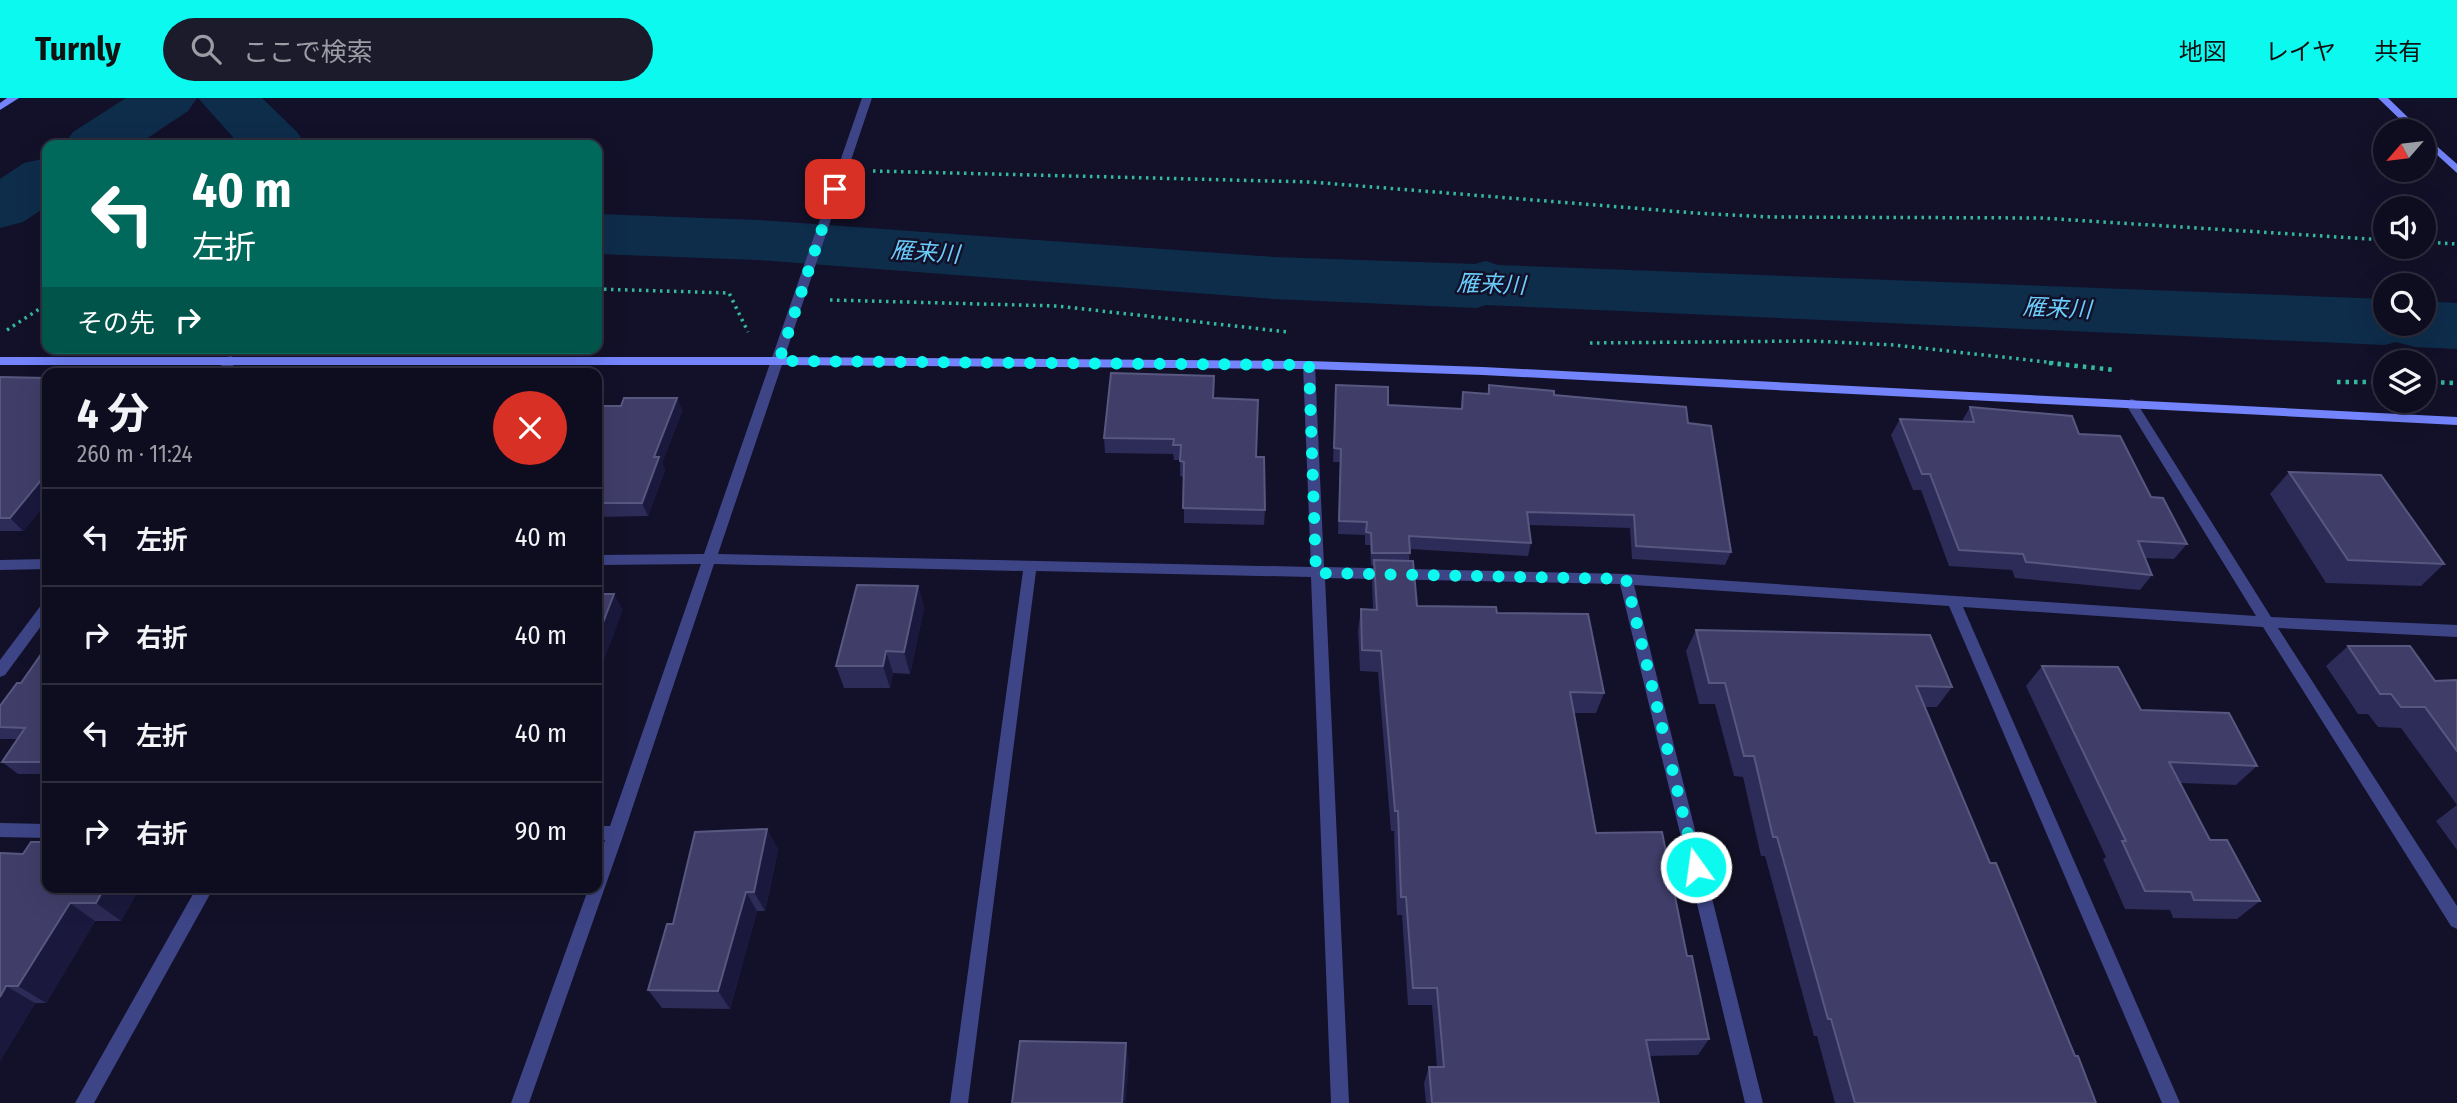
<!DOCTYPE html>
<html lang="ja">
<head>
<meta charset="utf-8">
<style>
	body { margin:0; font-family:"Fira Sans Condensed","Noto Sans JP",sans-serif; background:#1c1b2c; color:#f1f3f6; height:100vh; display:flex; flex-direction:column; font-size:26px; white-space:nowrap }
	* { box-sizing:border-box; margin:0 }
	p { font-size:23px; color:#9b9ca4 }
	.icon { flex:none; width:38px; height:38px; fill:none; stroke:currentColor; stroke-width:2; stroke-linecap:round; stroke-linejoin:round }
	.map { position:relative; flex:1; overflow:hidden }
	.sheet { position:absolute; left:42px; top:270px; width:560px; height:525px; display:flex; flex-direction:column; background:#0e0d1f; border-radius:14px; box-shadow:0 7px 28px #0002,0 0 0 2px #2e2d3d }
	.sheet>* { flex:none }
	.hud { position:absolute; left:42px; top:42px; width:560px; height:214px; border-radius:14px; box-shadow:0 7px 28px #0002,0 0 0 2px #2e2d3d; background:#00695c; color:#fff; overflow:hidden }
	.needle { width:46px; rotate:242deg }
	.buttons { position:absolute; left:2373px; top:21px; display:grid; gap:14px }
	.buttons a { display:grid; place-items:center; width:63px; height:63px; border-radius:50%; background:#0e0d1f; box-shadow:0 7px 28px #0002,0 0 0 2px #2e2d3d; font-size:35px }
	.pin { position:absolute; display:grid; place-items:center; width:60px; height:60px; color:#fff; margin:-30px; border-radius:14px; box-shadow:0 4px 10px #0006 }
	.me { position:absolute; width:77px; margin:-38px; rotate:346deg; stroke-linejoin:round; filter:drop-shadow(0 0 5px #0008) }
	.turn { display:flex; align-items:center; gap:24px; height:147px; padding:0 35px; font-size:32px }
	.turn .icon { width:91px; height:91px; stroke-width:2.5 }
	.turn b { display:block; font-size:49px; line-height:60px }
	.then { display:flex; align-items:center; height:66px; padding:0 35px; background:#0003; gap:14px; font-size:26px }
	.round { display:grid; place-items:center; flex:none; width:74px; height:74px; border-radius:37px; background:#1c1b2c }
	.headline { display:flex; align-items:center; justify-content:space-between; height:119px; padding:0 35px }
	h1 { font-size:42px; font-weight:700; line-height:52px }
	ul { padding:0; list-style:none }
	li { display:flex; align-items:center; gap:21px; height:98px; padding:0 35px; border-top:2px solid #2e2d3d }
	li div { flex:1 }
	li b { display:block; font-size:26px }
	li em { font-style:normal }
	header { display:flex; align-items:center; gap:42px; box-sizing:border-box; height:98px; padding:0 35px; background:#0cf9ef; color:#111 }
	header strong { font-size:33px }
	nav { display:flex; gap:38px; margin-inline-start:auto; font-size:24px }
	.search { width:490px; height:63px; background:#1c1b2c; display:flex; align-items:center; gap:18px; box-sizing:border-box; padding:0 24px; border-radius:38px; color:#9b9ca4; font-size:26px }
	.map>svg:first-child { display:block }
</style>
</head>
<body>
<header>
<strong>Turnly</strong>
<div class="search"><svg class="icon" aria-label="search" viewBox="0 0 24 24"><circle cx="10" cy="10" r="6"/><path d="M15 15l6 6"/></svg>ここで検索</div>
<nav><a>地図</a><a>レイヤ</a><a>共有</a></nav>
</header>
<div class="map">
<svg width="2457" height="1005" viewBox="0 0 2457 1005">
	<rect width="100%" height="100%" fill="#121129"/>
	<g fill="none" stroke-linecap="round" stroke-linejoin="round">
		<g fill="#0e2d4b" fill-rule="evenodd">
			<path d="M126,0H197L188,13L137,47H64L73,34Z"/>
			<path d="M198,0H262L297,34L306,47H240Z"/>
			<path d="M47,60V108L23,124L0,130V81L24,65Z"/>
			<path d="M597,116L758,122L1274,159L1475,166L1486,163L1498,167L2385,201V226H2424V203L2457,205V251L2415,249L2396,244L2385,247L1486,207L1477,210L1274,201L758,162L597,156Z"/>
		</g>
		<g stroke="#34b99e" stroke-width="3.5" stroke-dasharray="2.5 4.5" stroke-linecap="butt">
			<path d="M873,73L1311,84L1695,115L1770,119L2041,120L2385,142"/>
			<path d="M2424,144L2457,146"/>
			<path d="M597,191L729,195L748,234"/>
			<path d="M830,202L1057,208L1288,234"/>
			<path d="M7,232L47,206"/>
			<path d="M1590,245L1813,243L1894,247L2065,266"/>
		</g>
		<g stroke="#34b99e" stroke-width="4.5" stroke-dasharray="3.5 5" stroke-linecap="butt">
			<path d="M2049,265L2115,272"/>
			<path d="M2337,284H2385"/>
			<path d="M2424,284L2457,285"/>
		</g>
		<g fill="#3e4587" fill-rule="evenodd">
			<path d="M862,0H872L718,456L1311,469L1303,267L1309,263L1315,267L1324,469L1626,476L2256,518L2125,305L2131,301L2135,302L2271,519L2457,527V539L2278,530L2457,808V831L2451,828L2263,529L1963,509L2180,1005H2162L1949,508L1634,487L1763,1005H1745L1620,486L1325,480L1349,1005H1331L1311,479L1036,473L968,1005H950L1023,473L714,466L624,735L529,1005H511L589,789H597V766L605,742H597V728H610L701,466L597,467V457L704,456Z"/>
			<path d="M231,258L237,262L228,275H216L227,259Z"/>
			<path d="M47,461V471L0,472V462Z"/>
			<path d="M47,505V520L5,577L0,579V562L42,506Z"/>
			<path d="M0,725L47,726V740L0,739Z"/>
			<path d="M197,789H214L94,1005H75Z"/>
		</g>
		<g fill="#7484fc" fill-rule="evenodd">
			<path d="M7,0H19L0,12V5Z"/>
			<path d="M2378,0H2388L2422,33H2412Z"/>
			<path d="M2424,37L2457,66V75L2424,45Z"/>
			<path d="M0,259H779L1309,263L1483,269L2457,319V327L1483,277L1309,271L779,267H0Z"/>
		</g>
	</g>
	<g fill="#2d2b57">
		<path d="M0,279L47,280V404L23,433H0Z"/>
		<path d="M1336,287L1388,307L1461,311L1463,294L1487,296L1489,287L1554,297L1688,325L1731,454L1725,467L1632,461L1630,430L1529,427L1531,445L1528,458L1410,451L1409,463L1417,508L1497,515L1604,595L1596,615H1574L1596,735L1687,858L1709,941L1698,957L1649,958L1659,1005H1426L1424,985L1429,969H1437L1432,907H1408L1402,817H1397L1394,733H1391L1378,574L1360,573L1358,532L1361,511H1373L1372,484L1374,468L1371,467L1370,447H1365V437L1338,436L1340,364H1333Z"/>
		<path d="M677,300L682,313L662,365L665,372L648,418L597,419V308H621Z"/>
		<path d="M1214,300L1256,359L1265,412L1264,427L1184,425V379L1180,378V362H1174L1173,356L1105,355L1104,340Z"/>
		<path d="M1970,309L2079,336L2151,399L2187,446L2174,461L2145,460L2152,477L2140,492L2015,480L2012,472L1949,468L1921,392H1913L1891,337L1900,321L1962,323Z"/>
		<path d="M2289,374L2444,466L2421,488L2326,485L2270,396Z"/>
		<path d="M918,488L924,510L910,576L893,575L890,590H844L836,568Z"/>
		<path d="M1696,532L1952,589L1937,609H1925L1990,765L2096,1005H1835L1817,938H1814L1765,758H1761L1743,679L1734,678L1715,606H1699L1686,553Z"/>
		<path d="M47,548V676H18L2,664L17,641H0V608L21,585Z"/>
		<path d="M2348,548L2435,583L2457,582V707L2401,630L2378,629L2368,616H2358L2326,568Z"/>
		<path d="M2042,568L2141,612L2257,668L2236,687L2180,685L2210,742L2260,803L2237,821L2173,820L2170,812L2125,811L2103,761L2106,759L2026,588Z"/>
		<path d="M2457,707V752L2436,723Z"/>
		<path d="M767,731L778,752L765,813H757L730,911L662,910L648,892L673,826Z"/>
		<path d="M0,755L47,789H140L121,823H95L46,905H35L0,963Z"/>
	</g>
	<g fill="#1a193d">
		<path d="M677,300L682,313L662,365L665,372L648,418L642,405L654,359Z"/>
		<path d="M47,375V404L23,433L10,420Z"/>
		<path d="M918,488L924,510L910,576L904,554Z"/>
		<path d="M614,496L623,512L597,580V540Z"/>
		<path d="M886,553L893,575L890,590L883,568Z"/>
		<path d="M767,731L778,752L765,813L754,794Z"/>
		<path d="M105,789H140L121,823L96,805Z"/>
		<path d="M746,794L757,813L730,911L718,893Z"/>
		<path d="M70,805L95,823L46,905L18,888Z"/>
		<path d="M6,888L35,905L0,963V899Z"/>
		<path d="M1126,945L1129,963L1126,1005H1122Z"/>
	</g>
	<g fill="#403e69" stroke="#585780" stroke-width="2">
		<path d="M1111,275L1214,278L1213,300L1258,302L1256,359H1264L1265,412L1183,410L1184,364L1180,363L1181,347H1173L1174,341L1104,340Z"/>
		<path d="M0,279L47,280V375L10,420H0Z"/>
		<path d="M1336,287L1388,289V307L1462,311L1463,294L1489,296V287L1554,293V297L1686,309L1688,325L1711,328L1731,454L1636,448L1634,417L1527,414L1531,445L1409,438L1410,455H1372L1371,435L1366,434L1367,424L1339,423L1341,351L1334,350Z"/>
		<path d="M624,300H677L654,359H659L642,405H597V308H621Z"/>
		<path d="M1970,309L2072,318L2079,336L2120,338L2151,399L2163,400L2187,446L2138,443L2152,477L2026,464L2023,456L1959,452L1930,376H1922L1900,321L1974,324Z"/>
		<path d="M2289,374L2381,377L2444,466L2348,462Z"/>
		<path d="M1374,462L1413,463L1417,508L1496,509L1497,515L1588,516L1604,595L1570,594L1596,735L1662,734L1687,858H1692L1709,941L1646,942L1659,1005H1432L1429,969H1444L1437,890H1413L1406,799H1401L1398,713H1395L1381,553L1362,552L1361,511L1377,512Z"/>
		<path d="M857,487L918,488L904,554L886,553L883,568H836Z"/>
		<path d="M597,496H614L597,540Z"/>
		<path d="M1696,532L1930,537L1952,589L1916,588L1990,765H1996L2075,958H2078L2096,1005H1855L1831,921H1828L1777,739H1773L1754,658H1744L1725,585H1709Z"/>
		<path d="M47,548V664H2L25,630L0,629V608L17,585H21Z"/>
		<path d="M2348,548H2410L2435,583L2457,582V653L2425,609H2401L2391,596H2380Z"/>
		<path d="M2042,568L2118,569L2141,612L2229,615L2257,668L2169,664L2210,742H2227L2260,803L2194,802L2191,794L2145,793L2122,743H2126Z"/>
		<path d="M767,731L754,794H746L718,893L648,892L667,826H673L695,734Z"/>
		<path d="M31,744H47V789H105L96,805H70L18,888H6L0,899V755L23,756Z"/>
		<path d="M1020,943L1126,945L1122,1005H1012Z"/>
	</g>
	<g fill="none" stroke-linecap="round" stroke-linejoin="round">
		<path stroke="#0cf9ef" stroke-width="12" stroke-dasharray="0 21.6" d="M835,91L779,263L1309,267L1316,475L1626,481L1696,769"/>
	</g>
	<g text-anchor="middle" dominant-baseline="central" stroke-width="5" stroke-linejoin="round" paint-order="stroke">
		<g font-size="23" font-style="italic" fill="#6bcdfb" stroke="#121129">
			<text transform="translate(925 154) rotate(4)">雁来川</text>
			<text transform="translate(1491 186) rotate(2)">雁来川</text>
			<text transform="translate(2057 210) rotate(3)">雁来川</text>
		</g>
	</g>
</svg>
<div class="buttons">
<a><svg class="needle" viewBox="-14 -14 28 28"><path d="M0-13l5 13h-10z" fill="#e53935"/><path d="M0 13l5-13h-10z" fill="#9b9ca4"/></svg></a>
<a><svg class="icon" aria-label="sound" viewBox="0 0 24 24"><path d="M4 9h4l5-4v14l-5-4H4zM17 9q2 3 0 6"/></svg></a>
<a><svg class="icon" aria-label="search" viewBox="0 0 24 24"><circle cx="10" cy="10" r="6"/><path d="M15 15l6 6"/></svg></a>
<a><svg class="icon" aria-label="layers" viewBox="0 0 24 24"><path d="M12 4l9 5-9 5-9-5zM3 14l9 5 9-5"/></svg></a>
</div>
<div class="pin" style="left:835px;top:91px;background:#d93025"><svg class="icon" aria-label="arrive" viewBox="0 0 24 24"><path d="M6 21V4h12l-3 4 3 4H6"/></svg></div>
<svg class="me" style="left:1696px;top:769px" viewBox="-20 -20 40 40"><circle r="17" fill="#0cf9ef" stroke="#fff" stroke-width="3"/><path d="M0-11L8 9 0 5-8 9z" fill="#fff"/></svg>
<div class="hud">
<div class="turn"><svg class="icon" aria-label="left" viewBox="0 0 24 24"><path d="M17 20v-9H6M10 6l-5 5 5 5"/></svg><div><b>40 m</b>左折</div></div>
<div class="then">その先<svg class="icon" aria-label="right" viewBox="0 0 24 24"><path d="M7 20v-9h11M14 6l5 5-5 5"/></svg></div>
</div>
<section class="sheet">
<div class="headline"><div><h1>4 分</h1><p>260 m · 11:24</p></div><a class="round" style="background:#d93025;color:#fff"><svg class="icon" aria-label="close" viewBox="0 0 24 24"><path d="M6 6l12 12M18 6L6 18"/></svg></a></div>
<ul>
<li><svg class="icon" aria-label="left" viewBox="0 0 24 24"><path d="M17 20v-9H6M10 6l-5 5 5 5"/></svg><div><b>左折</b></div><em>40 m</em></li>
<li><svg class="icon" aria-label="right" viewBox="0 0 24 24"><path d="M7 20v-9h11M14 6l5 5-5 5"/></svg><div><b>右折</b></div><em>40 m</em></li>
<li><svg class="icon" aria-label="left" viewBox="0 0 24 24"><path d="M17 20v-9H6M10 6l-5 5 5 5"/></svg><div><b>左折</b></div><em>40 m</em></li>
<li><svg class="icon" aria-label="right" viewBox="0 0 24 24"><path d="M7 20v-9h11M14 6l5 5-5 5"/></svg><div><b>右折</b></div><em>90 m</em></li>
</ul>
</section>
</div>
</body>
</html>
